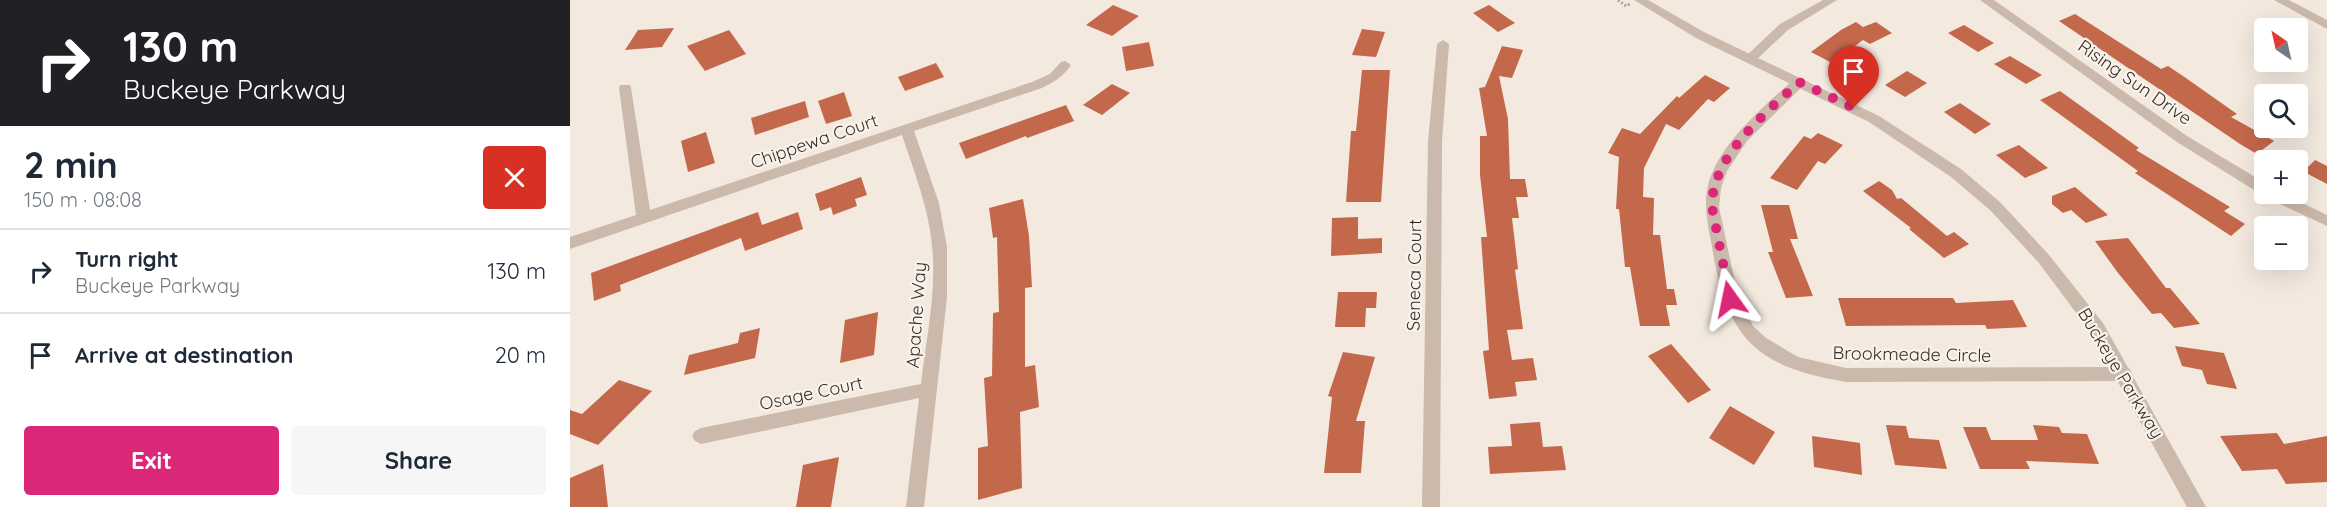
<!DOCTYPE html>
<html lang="en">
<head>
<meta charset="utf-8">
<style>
	body { margin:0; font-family:Quicksand,sans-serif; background:#f6f6f7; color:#1f2937; height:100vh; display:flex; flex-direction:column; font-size:22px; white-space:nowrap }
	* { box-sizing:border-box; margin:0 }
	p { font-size:20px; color:#747a83 }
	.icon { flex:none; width:33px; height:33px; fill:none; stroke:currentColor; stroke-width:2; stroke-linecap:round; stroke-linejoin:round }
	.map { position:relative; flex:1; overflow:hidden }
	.drawer { display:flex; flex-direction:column; background:#fff; width:570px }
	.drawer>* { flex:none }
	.guide { background:#202124; color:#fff; overflow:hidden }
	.needle { width:39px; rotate:326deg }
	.fabs { position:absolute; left:1684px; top:18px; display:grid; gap:12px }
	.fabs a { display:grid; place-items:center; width:54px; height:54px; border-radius:6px; background:#fff; box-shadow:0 6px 24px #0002; font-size:30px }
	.pin { position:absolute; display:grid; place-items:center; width:51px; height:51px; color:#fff; margin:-62px -26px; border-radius:50% 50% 50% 0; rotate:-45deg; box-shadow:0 0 6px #0007 }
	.pin .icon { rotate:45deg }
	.me { position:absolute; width:66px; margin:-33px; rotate:348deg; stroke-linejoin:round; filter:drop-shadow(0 0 4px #0008) }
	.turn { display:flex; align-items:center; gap:21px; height:126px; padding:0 24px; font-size:27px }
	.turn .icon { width:78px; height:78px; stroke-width:2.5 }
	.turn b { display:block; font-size:42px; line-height:51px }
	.round { display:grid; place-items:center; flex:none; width:63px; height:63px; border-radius:6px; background:#f6f6f7 }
	.summary { display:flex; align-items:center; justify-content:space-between; height:102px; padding:0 24px }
	h1 { font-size:36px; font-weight:800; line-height:45px }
	.action { display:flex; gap:12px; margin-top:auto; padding:12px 24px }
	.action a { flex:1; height:69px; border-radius:6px; background:#db2777; color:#fff; font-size:24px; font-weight:800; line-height:69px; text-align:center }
	.action a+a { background:#f6f6f7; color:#1f2937 }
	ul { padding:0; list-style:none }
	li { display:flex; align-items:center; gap:18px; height:84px; padding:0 24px; border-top:2px solid #e0e1e3 }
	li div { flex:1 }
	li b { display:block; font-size:22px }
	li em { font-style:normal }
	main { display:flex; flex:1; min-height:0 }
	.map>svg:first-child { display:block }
</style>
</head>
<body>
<main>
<section class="drawer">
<div class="guide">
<div class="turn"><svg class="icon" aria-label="right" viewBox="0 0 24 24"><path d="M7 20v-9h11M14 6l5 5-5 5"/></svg><div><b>130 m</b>Buckeye Parkway</div></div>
</div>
<div class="summary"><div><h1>2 min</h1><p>150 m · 08:08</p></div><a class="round" style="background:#d93025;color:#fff"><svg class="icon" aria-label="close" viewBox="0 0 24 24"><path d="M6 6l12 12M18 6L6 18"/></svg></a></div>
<ul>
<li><svg class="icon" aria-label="right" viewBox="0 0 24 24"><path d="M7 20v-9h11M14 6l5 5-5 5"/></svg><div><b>Turn right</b><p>Buckeye Parkway</p></div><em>130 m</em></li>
<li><svg class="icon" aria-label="arrive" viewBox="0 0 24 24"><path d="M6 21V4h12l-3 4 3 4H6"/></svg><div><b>Arrive at destination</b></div><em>20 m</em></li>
</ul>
<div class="action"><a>Exit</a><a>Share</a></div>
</section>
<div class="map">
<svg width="1757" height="507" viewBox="0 0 1757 507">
	<rect width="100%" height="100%" fill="#f3e9df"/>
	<g fill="#c4684c">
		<path d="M543,5L569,16L542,36L516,25Z"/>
		<path d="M919,5L945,23L928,32L903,13Z"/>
		<path d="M1505,14L1591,69L1598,66L1613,76L1667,114L1661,117L1704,141L1687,154L1670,144L1489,21Z"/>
		<path d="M1286,22L1293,27L1306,22L1322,33L1300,44L1293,40L1262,63L1241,52L1271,30Z"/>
		<path d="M1394,25L1424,43L1408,52L1378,33Z"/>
		<path d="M104,28L92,47L55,50L68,30Z"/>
		<path d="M792,29L815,32L806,57L782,55Z"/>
		<path d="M159,30L176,54L135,71L117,46Z"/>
		<path d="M579,42L584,66L556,71L552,47Z"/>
		<path d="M932,46L953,50L942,78L929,76L938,119L940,179H955L958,197H946L949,218H942L948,269L945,270L953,329L937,330L942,360L963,358L967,380L945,382L947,396L919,399L913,351L919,350L911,237H917L910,175V136H917L909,88L915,87Z"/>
		<path d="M1440,56L1472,75L1456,84L1424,64Z"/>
		<path d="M366,63L374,77L335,91L328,77Z"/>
		<path d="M792,70H820L811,202H776L781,131H786Z"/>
		<path d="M1337,71L1357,83L1335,97L1315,85Z"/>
		<path d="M1135,75L1160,88L1144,102L1138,99L1109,130L1096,124L1074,168L1073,197L1084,198L1083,235H1090L1097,289H1104L1107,305H1096L1100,326H1070L1060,267H1055L1049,209H1046L1049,157L1038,153L1052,128L1070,134L1107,96L1109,98Z"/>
		<path d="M542,84L560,93L532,115L513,105Z"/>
		<path d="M1490,91L1569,148L1566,150L1660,207L1654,211L1675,224L1661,236L1565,173L1568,171L1470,100Z"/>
		<path d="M274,92L282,116L256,124L248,101Z"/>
		<path d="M235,101L239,117L185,135L181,118Z"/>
		<path d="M1390,103L1421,124L1405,134L1374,112Z"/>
		<path d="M496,105L504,121L457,138L456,136L396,159L389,143Z"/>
		<path d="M136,132L145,163L118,172L111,141Z"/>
		<path d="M1248,133L1273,145L1255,164L1248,161L1227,190L1200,178L1234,136L1241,139Z"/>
		<path d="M1449,145L1478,168L1455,178L1426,155Z"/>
		<path d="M1745,160L1757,166V184L1738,174V167Z"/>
		<path d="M291,177L297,195L285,199L287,206L263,215L261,207L250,211L245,194Z"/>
		<path d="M1309,181L1322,190L1327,199L1331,198L1377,236L1384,232L1399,244L1374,258L1339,229L1341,228L1293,191Z"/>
		<path d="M1505,187L1538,215L1516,223L1501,210L1493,213L1482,204V196Z"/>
		<path d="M453,199L459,236L462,287L455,288V367L465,365L469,407L450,412L452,488L408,500V448L418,446L414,378L422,376L423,313L429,312L427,237L423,238L419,208Z"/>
		<path d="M1191,205H1219L1228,239H1220L1243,296L1216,298L1198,252H1203Z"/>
		<path d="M188,212L192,225L228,212L233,229L175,251L171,238L50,285L51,291L24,301L21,273Z"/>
		<path d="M788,217V239L812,238V253L761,256L762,218Z"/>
		<path d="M1558,238L1596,288H1600L1630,324L1604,328L1591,313L1582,314L1548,273L1525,241Z"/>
		<path d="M768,292H807L806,308H796L795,327H765Z"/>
		<path d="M1268,298H1383L1386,303L1443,300L1457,327L1417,329L1415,325L1276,326Z"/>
		<path d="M308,312L304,355L270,363L275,320Z"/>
		<path d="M190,328L185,358L114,375L119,355L168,343L170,333Z"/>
		<path d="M1101,344L1141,390L1118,403L1078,356Z"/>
		<path d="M1605,346L1654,353L1667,389L1637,384L1632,370L1612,366Z"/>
		<path d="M773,352L805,357L786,421H795L791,473H754L762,397L758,396Z"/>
		<path d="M49,380L82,391L28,445L0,434V410L12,414Z"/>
		<path d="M1160,406L1205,432L1184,465L1139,438Z"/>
		<path d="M970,422L973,447L992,446L996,470L920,474L918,447L942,446L940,424Z"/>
		<path d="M1316,425L1336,426L1339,438L1369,440L1377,469L1325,465Z"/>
		<path d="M1463,425L1489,427L1492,433L1517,434L1529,464L1456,461L1460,469H1410L1393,427H1416L1421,440H1468Z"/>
		<path d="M1707,433L1714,444L1757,436V482L1716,484L1707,469L1672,471L1650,436Z"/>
		<path d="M1242,436L1290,443L1292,475L1244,467Z"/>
		<path d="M269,457L261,507H226L233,465Z"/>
		<path d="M33,464L38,507H0V478Z"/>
	</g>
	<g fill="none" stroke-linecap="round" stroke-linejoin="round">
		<path stroke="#b7a395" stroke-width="3" stroke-dasharray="2 2" stroke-linecap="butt" d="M1048,0L1056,6L1060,4"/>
		<g fill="#cbb9ab" fill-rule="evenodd">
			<path d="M1253,0H1267L1218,30L1184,62H1176L1174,59L1176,56L1210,24Z"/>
			<path d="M1410,0H1424L1617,136L1695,183V194H1714L1757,215V226L1697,198L1607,142Z"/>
			<path d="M1704,0H1719L1757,20V29Z"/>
			<path d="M873,40L879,44L872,142L870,507H852L858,142L867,44Z"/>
			<path d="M495,61L501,65C493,77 484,82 472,88L344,131L369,203L377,247V297L354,507H336L349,398L131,444L125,441L122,436L125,431L131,428L351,384C356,339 367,291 362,246C359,208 344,172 332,135L0,249V237L66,215L49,88L50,85H60L61,88L80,210L462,82L480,74L491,62Z"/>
			<path d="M1229,78L1235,82L1234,85L1177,141L1157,171L1151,188L1149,207L1168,297L1183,326L1196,338L1228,357L1276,368L1554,367L1560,369L1562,374L1560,379L1554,381L1276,382C1184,367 1157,337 1142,247C1137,220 1131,197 1143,171C1160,134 1195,106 1224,79Z"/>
		</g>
		<path fill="#cbb9ab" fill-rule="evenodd" d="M1064,0H1078L1134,32L1309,116L1391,169L1430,202L1479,255L1533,323L1636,507H1617L1521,333L1469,263L1420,210L1381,177L1299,122L1126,38Z"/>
	</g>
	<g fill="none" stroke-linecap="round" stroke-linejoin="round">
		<path stroke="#db2777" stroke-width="10" stroke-dasharray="0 18" d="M1160,299L1142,207C1141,157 1195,114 1229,82L1284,108"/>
	</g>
	<g text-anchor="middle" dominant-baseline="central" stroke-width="4.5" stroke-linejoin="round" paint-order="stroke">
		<g font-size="18" fill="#392f2a" stroke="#faf3ec">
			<text transform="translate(1565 82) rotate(35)">Rising Sun Drive</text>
			<text transform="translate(244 141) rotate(-19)">Chippewa Court</text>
			<text transform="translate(844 275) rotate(-89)">Seneca Court</text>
			<text transform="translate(346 315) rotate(-86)">Apache Way</text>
			<text transform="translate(1342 354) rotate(1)">Brookmeade Circle</text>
			<text transform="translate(1551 373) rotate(59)">Buckeye Parkway</text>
			<text transform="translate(241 393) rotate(-12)">Osage Court</text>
		</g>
	</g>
</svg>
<div class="fabs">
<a><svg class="needle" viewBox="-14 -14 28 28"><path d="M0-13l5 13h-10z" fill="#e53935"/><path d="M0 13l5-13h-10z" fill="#747a83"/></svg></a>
<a><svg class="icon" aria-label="search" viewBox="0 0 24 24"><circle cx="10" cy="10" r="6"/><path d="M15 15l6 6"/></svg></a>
<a>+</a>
<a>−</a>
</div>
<div class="pin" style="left:1284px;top:108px;background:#d93025"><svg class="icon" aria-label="arrive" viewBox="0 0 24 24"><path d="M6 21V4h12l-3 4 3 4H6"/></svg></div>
<svg class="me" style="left:1160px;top:299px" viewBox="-20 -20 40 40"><path d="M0-17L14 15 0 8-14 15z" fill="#db2777" stroke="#fff" stroke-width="4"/></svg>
</div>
</main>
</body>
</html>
